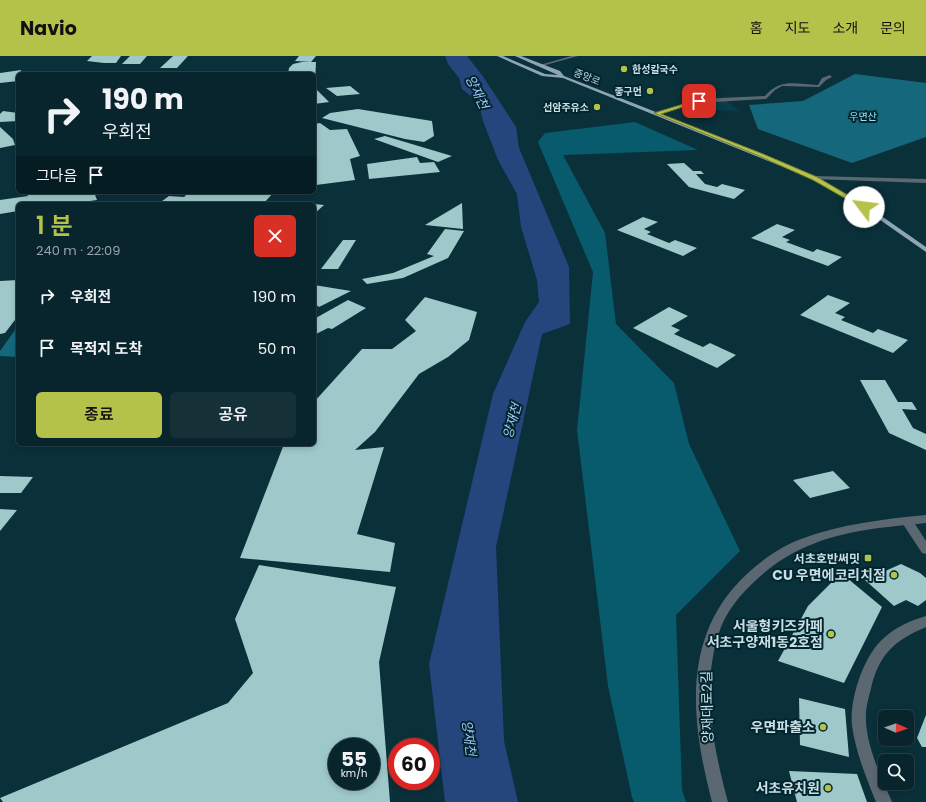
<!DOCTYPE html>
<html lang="ko">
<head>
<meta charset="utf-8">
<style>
	body { margin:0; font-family:Poppins,"Noto Sans KR",sans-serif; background:#163038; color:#f1f3f6; height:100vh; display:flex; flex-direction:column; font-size:15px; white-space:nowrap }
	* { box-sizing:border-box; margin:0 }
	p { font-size:13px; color:#98a4a9 }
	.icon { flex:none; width:22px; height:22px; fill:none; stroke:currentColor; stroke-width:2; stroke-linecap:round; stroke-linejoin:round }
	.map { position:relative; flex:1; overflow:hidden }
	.sheet { position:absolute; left:16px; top:146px; width:300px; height:244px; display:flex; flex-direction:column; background:#08242c; border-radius:6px; box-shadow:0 2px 6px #0003,0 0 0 1px #294148 }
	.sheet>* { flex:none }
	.guide { position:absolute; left:16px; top:16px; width:300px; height:122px; border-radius:6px; box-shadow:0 2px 6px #0003,0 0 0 1px #294148; background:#08242c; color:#f1f3f6; overflow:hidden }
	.needle { width:26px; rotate:92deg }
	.tools { position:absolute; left:878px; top:654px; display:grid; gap:8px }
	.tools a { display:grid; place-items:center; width:36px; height:36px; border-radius:6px; background:#08242c; box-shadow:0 2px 6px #0003,0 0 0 1px #294148; font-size:20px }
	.speed { position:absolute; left:328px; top:682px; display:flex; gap:8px; font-size:20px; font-weight:700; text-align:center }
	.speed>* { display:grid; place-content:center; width:52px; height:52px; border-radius:50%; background:#08242c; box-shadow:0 2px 6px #0003,0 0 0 1px #294148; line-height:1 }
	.speed small { font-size:10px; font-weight:400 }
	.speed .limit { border:6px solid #d22; background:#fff; color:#111 }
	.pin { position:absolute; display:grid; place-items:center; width:34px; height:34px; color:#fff; margin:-17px; border-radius:8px; box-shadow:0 2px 6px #0006 }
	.me { position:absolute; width:44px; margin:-22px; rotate:300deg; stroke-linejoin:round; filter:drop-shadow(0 0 3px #0008) }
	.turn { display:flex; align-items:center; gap:14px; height:84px; padding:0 20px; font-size:18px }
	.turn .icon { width:52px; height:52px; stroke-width:2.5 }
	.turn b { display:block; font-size:28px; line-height:34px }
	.then { display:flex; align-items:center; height:38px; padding:0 20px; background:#0003; gap:8px; font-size:15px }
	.round { display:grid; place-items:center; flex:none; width:42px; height:42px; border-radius:6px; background:#163038 }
	.head { display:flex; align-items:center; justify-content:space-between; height:68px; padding:0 20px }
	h1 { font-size:24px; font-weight:600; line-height:30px; color:#b5c249 }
	.button { display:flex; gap:8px; margin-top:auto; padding:8px 20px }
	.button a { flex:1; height:46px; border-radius:6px; background:#b5c249; color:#111; font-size:16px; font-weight:600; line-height:46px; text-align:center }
	.button a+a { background:#163038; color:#f1f3f6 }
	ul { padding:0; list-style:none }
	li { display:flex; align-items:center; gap:12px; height:52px; padding:0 20px }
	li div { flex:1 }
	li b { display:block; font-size:15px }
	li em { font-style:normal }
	header { display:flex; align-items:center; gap:24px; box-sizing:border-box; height:56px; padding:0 20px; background:#b5c249; color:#111 }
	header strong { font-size:19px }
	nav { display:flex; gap:22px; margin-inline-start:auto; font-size:14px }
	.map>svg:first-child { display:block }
</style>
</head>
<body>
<header>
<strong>Navio</strong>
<nav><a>홈</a><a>지도</a><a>소개</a><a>문의</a></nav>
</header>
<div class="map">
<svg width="926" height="746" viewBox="0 0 926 746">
	<rect width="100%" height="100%" fill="#0a303a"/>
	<path fill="#0a3d49" d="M725,44L740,55L709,54L701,47Z"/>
	<path fill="#075b6d" d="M635,66L698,94L563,99L605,177L616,268L674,327L689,388L740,495L676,559L682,734L686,746H634L632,741L608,630L577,374L593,216L538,86L545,77Z"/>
	<g fill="#15687c">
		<path d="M855,18L926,27V81L852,107L758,73L749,49L803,45Z"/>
		<path d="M18,270V301L0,300V295Z"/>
	</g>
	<path fill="#25467d" d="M445,0H467L482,19L516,71L519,92L569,211L570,268L542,278L496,491L504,685L518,746H445L429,608L493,338L525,266L539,246L537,224L521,171L517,138L498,104L483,65L478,46L462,33L459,22L448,8Z"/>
	<g fill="#9ec8c9" fill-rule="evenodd">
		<path d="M92,0H121L116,7H104L87,5Z"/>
		<path d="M130,0H147L140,8H122Z"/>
		<path d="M173,0H188L177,12H160Z"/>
		<path d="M299,0H316L311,6L295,5Z"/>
		<path d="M302,6H316L315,26H314V18H288L289,12L293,8Z"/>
		<path d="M21,14V18H18V25L0,27V17Z"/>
		<path d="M350,30L360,38L337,40L326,32Z"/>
		<path d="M314,31L329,46L314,48Z"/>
		<path d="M358,53L432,65L434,80L424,86L405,83L322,62L330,57Z"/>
		<path d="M3,55L18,57V65L0,66V58Z"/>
		<path d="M320,67L330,74L347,73L360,100L350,103L355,124L316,129L314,126V68Z"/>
		<path d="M0,71L13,83L15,89L0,92Z"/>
		<path d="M385,80L452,100L438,106L374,83Z"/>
		<path d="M417,101L420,107L434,106L440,116L369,123L367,108Z"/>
		<path d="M684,107L693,115H701L704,118H696L705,128L717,131L722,128L745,134L734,143L689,131L667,108Z"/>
		<path d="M26,136H94L97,144L68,148H18V155L0,158V144L28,140Z"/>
		<path d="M189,136H274L263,148H158L169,140L184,141Z"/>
		<path d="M462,147L463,173L425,169Z"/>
		<path d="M314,148L324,149L314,158Z"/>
		<path d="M643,161L658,166L644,173L651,176L647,178L669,187L675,184L697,192L683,200L617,174Z"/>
		<path d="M777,168L795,174L782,181L790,184L786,186L813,196L817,193L842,201L828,210L751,182Z"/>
		<path d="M445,173L464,175L448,202L403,222L367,228L362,223L393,217L434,200L427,198Z"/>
		<path d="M343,184H356L338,213H321Z"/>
		<path d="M18,224V260L5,277L0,278V225Z"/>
		<path d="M314,229L351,235L319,251L314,247Z"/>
		<path d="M828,239L850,247L835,257L845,261L841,264L873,277L878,273L908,284L893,297L800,259Z"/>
		<path d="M425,241L477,256L469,284L448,301L419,318L375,376L355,394L384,391L357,478L395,487L390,516L240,502L284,388H314V346L362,293H392L416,275L405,264Z"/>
		<path d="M348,244L366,252L332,273L328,272L314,279V263Z"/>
		<path d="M669,251L688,260L671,270L680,274L674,278L703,291L710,287L736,299L717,312L633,272Z"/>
		<path d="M860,324H885L898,346H912L917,354L902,353L913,372L926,378V394L889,377Z"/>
		<path d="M833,415L850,432L810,442L793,424Z"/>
		<path d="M0,420L33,421L21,437H0Z"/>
		<path d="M0,453L17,454L0,475Z"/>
		<path d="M901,508L920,517L926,522V544L918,550L906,544L894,550L865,524Z"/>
		<path d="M259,509L396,531L379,606L390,746H3L0,742L228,647L253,617L235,563ZM337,691H371V725H337Z"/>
		<path d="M841,517L882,551L844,627L778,605L808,550Z"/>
		<path d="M799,642L845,653L849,701L800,689Z"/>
		<path d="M926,659V691H922L917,682Z"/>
		<path d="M789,715L857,718L867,746H797Z"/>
	</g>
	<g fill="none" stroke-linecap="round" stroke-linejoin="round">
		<g fill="#5c6871" fill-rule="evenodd">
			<path d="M571,0H578L542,10L540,9Z"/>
			<path d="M830,19L832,21L826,24L819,31L782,30L775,34L766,43L699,47L656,59L653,57L699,43L765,40C780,22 796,28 818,29L822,22Z"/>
			<path d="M815,120L926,123V127L813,123L812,122Z"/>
			<path d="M907,461L911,462L926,485V498L922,497L901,465L903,462Z"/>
			<path d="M926,560V571C896,584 881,596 872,628C870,637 867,646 866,655C864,686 880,718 892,746H876C866,721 856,697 852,670C849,643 864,598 885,581C896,571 912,564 926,560Z"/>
		</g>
		<path fill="#5c6871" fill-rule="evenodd" d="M926,459V467C887,471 844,474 808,490C788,498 771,510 755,525C742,537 728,553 721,571C700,626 713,691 728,746H712C691,665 680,579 748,517C763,503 782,490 801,483C841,468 884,463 926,459Z"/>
		<path fill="#8ca5b7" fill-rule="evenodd" d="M497,0H503L545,18L558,19L515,0H521L560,15L564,20L763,98L817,121L867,150L926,191V196L863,152L813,123L563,22L542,20Z"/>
	</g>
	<path fill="#b5c249" stroke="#767e2f" d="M697,44L701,45L661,58L763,98L817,121L868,151L862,152L813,124L759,100L654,57Z"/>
	<g fill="#b5c249" stroke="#00262f" stroke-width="1.5">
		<circle cx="624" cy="13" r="4"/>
		<circle cx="650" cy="35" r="4"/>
		<circle cx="597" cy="51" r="4"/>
		<rect x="864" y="498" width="8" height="8" rx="2"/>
		<circle cx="894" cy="519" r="4"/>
		<circle cx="831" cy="578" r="4"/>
		<circle cx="823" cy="671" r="4"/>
		<circle cx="828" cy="732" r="4"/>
	</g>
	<g text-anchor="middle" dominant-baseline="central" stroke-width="4" stroke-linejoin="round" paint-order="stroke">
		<g font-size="10" font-weight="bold" fill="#cbdee4" stroke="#00262f" text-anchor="end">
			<text x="632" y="13" text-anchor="start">한성칼국수</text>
			<text x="642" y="35">좋구먼</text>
			<text x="589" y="51">선암주유소</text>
		</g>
		<g font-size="10" fill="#cbdee4" stroke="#00262f">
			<text transform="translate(587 21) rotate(21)">중앙로</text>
		</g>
		<g font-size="10" fill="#97e0f6" stroke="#00262f">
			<text x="863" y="60">우면산</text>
		</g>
		<g font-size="12" font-weight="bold" fill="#cbdee4" stroke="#00262f" text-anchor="end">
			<text x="860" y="502">서초호반써밋</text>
		</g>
		<g font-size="13" font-style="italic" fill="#a5c4f6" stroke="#00262f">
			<text transform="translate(477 36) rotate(65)">양재천</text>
			<text transform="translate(512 365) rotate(-74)">양재천</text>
			<text transform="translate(469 682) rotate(83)">양재천</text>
		</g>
		<g font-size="14" font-weight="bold" fill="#cbdee4" stroke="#00262f" text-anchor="end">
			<text x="886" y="519">CU 우면에코리치점</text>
			<text x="823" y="570">서울형키즈카페<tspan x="823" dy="16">서초구양재1동2호점</tspan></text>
			<text x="815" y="671">우면파출소</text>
			<text x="820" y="732">서초유치원</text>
		</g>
		<g font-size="14" fill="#cbdee4" stroke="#00262f">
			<text transform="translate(707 651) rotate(-91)">양재대로2길</text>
		</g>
	</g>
</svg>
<div class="tools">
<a><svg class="needle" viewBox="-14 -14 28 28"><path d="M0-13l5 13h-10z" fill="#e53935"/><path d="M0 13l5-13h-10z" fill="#98a4a9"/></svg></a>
<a><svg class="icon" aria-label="search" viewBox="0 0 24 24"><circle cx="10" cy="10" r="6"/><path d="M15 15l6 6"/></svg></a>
</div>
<div class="speed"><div>55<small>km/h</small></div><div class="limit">60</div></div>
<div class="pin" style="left:699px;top:45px;background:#d93025"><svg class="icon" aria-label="arrive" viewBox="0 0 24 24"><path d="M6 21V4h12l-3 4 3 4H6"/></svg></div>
<svg class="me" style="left:864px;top:151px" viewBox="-20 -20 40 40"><circle r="19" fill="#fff"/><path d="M0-13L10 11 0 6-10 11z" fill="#b5c249"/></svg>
<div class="guide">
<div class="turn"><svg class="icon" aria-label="right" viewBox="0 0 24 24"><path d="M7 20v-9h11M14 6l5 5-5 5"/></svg><div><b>190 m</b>우회전</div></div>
<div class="then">그다음<svg class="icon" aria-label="arrive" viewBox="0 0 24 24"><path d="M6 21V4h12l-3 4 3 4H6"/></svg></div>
</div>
<section class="sheet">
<div class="head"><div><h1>1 분</h1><p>240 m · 22:09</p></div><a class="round" style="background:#d93025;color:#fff"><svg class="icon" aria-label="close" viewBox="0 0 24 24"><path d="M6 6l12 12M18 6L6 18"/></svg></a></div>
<ul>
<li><svg class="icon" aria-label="right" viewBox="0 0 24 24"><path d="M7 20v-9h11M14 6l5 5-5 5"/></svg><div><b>우회전</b></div><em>190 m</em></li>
<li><svg class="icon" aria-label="arrive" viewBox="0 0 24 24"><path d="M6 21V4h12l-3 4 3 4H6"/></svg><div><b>목적지 도착</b></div><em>50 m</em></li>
</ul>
<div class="button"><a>종료</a><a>공유</a></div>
</section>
</div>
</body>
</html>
